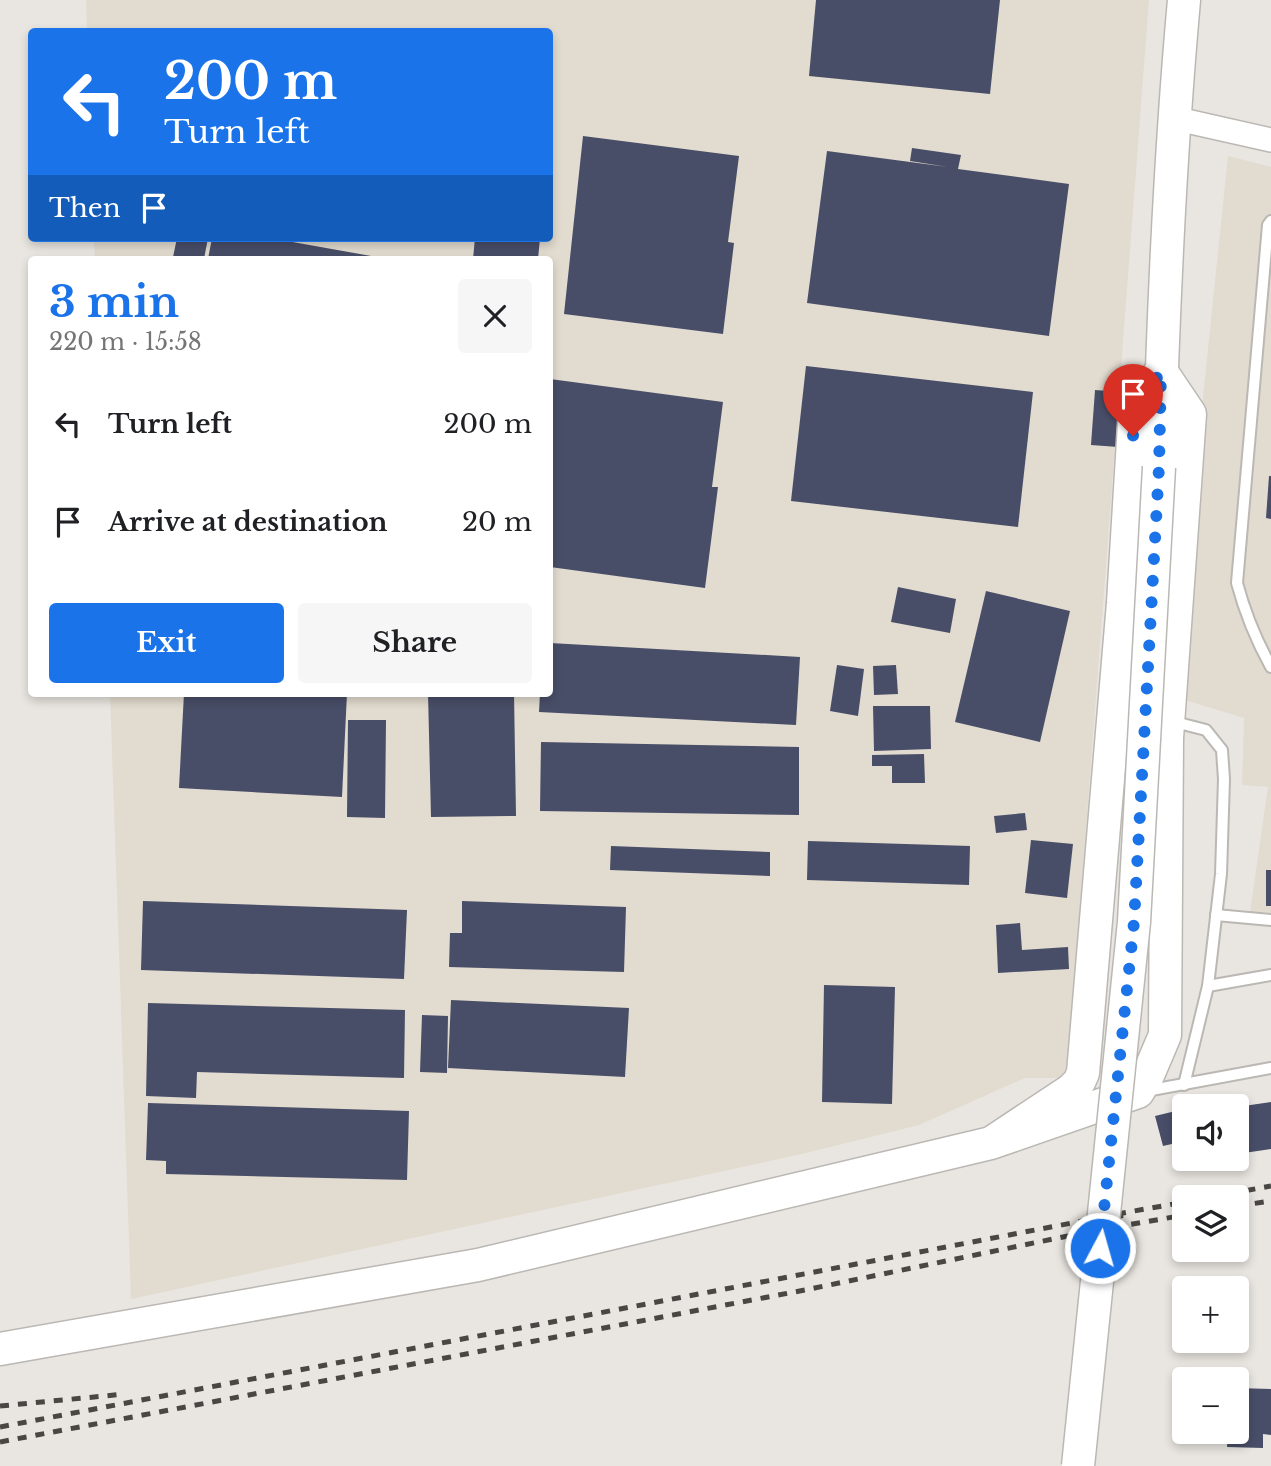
<!DOCTYPE html>
<html lang="en">
<head>
<meta charset="utf-8">
<style>
	body { margin:0; font-family:"Libre Baskerville",serif; background:#f6f6f6; color:#202124; height:100vh; display:flex; flex-direction:column; font-size:26px; white-space:nowrap }
	* { box-sizing:border-box; margin:0 }
	p { font-size:23px; color:#757577 }
	.icon { flex:none; width:38px; height:38px; fill:none; stroke:currentColor; stroke-width:2; stroke-linecap:round; stroke-linejoin:round }
	.map { position:relative; flex:1; overflow:hidden }
	.side { position:absolute; left:28px; top:256px; width:525px; height:441px; display:flex; flex-direction:column; background:#fff; border-radius:7px; box-shadow:0 4px 10px #0003 }
	.side>* { flex:none }
	.top-card { position:absolute; left:28px; top:28px; width:525px; height:214px; border-radius:7px; box-shadow:0 4px 10px #0003; background:#1a73e8; color:#fff; overflow:hidden }
	.controls { position:absolute; left:1172px; top:1094px; display:grid; gap:14px }
	.controls a { display:grid; place-items:center; width:77px; height:77px; border-radius:7px; background:#fff; box-shadow:0 4px 10px #0003; font-size:35px }
	.pin { position:absolute; display:grid; place-items:center; width:60px; height:60px; color:#fff; margin:-72px -30px; border-radius:50% 50% 50% 0; rotate:-45deg; box-shadow:0 0 7px #0007 }
	.pin .icon { rotate:45deg }
	.me { position:absolute; width:77px; margin:-38px; rotate:6deg; stroke-linejoin:round; filter:drop-shadow(0 0 5px #0008) }
	.turn { display:flex; align-items:center; gap:24px; height:147px; padding:0 21px; font-size:32px }
	.turn .icon { width:91px; height:91px; stroke-width:2.5 }
	.turn b { display:block; font-size:49px; line-height:60px }
	.then { display:flex; align-items:center; height:66px; padding:0 21px; background:#0003; gap:14px; font-size:26px }
	.round { display:grid; place-items:center; flex:none; width:74px; height:74px; border-radius:7px; background:#f6f6f6 }
	.head { display:flex; align-items:center; justify-content:space-between; height:119px; padding:0 21px }
	h1 { font-size:42px; font-weight:700; line-height:52px; color:#1a73e8 }
	.cta { display:flex; gap:14px; margin-top:auto; padding:14px 21px }
	.cta a { flex:1; height:80px; border-radius:7px; background:#1a73e8; color:#fff; font-size:28px; font-weight:700; line-height:80px; text-align:center }
	.cta a+a { background:#f6f6f6; color:#202124 }
	ul { padding:0; list-style:none }
	li { display:flex; align-items:center; gap:21px; height:98px; padding:0 21px }
	li div { flex:1 }
	li b { display:block; font-size:26px }
	li em { font-style:normal }
	.map>svg:first-child { display:block }
</style>
</head>
<body>
<div class="map">
<svg width="1271" height="1466" viewBox="0 0 1271 1466">
	<rect width="100%" height="100%" fill="#e9e6e1"/>
	<g fill="#e2dbcf">
		<path d="M86,0H1149L1067,1078H1025L919,1125L802,1154L131,1299L110,693H550V259H95L94,238H550V32L87,31Z"/>
		<path d="M1228,156L1271,167V913L1250,912L1268,787L1242,785L1244,718L1172,696Z"/>
	</g>
	<g fill="#494e68">
		<path d="M816,0H1000L990,94L809,76Z"/>
		<path d="M583,136L739,156L728,242L734,243L723,334L564,314Z"/>
		<path d="M912,148L961,155L958,169L1069,184L1049,336L807,303L827,151L948,167L910,161Z"/>
		<path d="M177,238H208L204,259L173,257Z"/>
		<path d="M212,238H270L388,259H208Z"/>
		<path d="M475,238H540L538,259H473Z"/>
		<path d="M806,366L1033,392L1018,527L791,501Z"/>
		<path d="M550,379L723,402L712,487H718L705,588L550,567Z"/>
		<path d="M1095,390L1122,392L1118,447L1091,445Z"/>
		<path d="M1269,476H1271V519L1266,518Z"/>
		<path d="M898,587L956,599L950,633L891,622Z"/>
		<path d="M986,591L1070,611L1040,742L955,722Z"/>
		<path d="M550,643L800,657L796,725L539,712L540,693H550Z"/>
		<path d="M837,665L864,669L858,716L830,711Z"/>
		<path d="M896,665L898,694L874,695L873,666Z"/>
		<path d="M184,693H347L342,797L179,788Z"/>
		<path d="M428,693H514L516,816L431,817Z"/>
		<path d="M873,706H930L931,749L874,751Z"/>
		<path d="M348,720H386L385,818L347,817Z"/>
		<path d="M541,742L799,747V815L540,811Z"/>
		<path d="M924,754L925,783H892V766H872V755Z"/>
		<path d="M1025,813L1027,830L996,833L994,816Z"/>
		<path d="M1031,840L1073,844L1067,898L1025,893Z"/>
		<path d="M808,841L970,846L969,885L807,880Z"/>
		<path d="M611,846L770,852V876L610,870Z"/>
		<rect x="1266" y="870" width="5" height="36"/>
		<path d="M143,901L407,910L404,979L141,970Z"/>
		<path d="M462,901L626,907L624,972L449,967L450,933H462Z"/>
		<path d="M1020,923L1022,950L1068,947L1069,969L998,973L996,925Z"/>
		<path d="M824,985L895,987L892,1104L822,1102Z"/>
		<path d="M451,1000L629,1008L625,1077L448,1068Z"/>
		<path d="M148,1003L405,1010L404,1078L197,1072L196,1098L146,1096Z"/>
		<path d="M422,1015L448,1016L447,1073L420,1072Z"/>
		<path d="M1271,1102V1149L1237,1154V1107Z"/>
		<path d="M148,1103L409,1111L407,1180L166,1174V1161L146,1160Z"/>
		<path d="M1184,1109L1185,1141L1163,1146L1155,1116Z"/>
		<path d="M1237,1388L1271,1389V1435L1263,1434V1448L1227,1447L1228,1432H1237Z"/>
	</g>
	<g fill="none" stroke-linecap="round" stroke-linejoin="round">
		<g stroke="#bbb8b4" stroke-width="14">
			<g id="lane">
				<path d="M1271,221L1268,225L1237,583C1245,613 1256,640 1271,667"/>
				<path d="M1171,721L1206,730L1222,750L1224,779L1221,874L1208,986L1184,1085"/>
				<path d="M1216,915L1271,920"/>
				<path d="M1208,986L1271,975"/>
				<path d="M1146,1091L1271,1068"/>
			</g>
		</g>
		<g stroke="#bbb8b4" stroke-width="26">
			<path id="street" d="M1173,118L1271,140"/>
		</g>
		<g stroke="#bbb8b4" stroke-width="35">
			<g id="secondary">
				<path d="M1159,467C1163,311 1170,155 1184,0"/>
				<path d="M0,1349L478,1265L991,1143L1138,1092L1148,1075L1165,1035L1167,738L1190,414L1161,371L1135,408L1123,603L1083,1073L1079,1082L1071,1090L991,1143"/>
			</g>
		</g>
		<use href="#lane" stroke="#fff" stroke-width="10"/>
		<use href="#street" stroke="#fff" stroke-width="23"/>
		<use href="#secondary" stroke="#fff" stroke-width="32"/>
		<g stroke="#484744" stroke-width="5" stroke-dasharray="9 9" stroke-linecap="butt">
			<path d="M1211,1197L1271,1186"/>
			<path d="M1237,1206L1271,1201"/>
			<path d="M1117,1214L1185,1202"/>
			<path d="M0,1406L125,1394"/>
			<path d="M0,1427L1093,1219L1128,1215"/>
			<path d="M0,1442L805,1290L1092,1231L1185,1215"/>
		</g>
		<g stroke="#bbb8b4" stroke-width="35" stroke-linecap="butt">
			<path id="secondary-bridge" d="M1078,1466L1134,922L1159,467"/>
		</g>
		<use href="#secondary-bridge" stroke="#fff" stroke-width="32"/>
	</g>
	<g fill="none" stroke-linecap="round" stroke-linejoin="round">
		<path stroke="#1a73e8" stroke-width="12" stroke-dasharray="0 21.6" d="M1100,1248L1134,922L1159,467L1161,372L1135,408L1133,436"/>
	</g>
</svg>
<div class="controls">
<a><svg class="icon" aria-label="sound" viewBox="0 0 24 24"><path d="M4 9h4l5-4v14l-5-4H4zM17 9q2 3 0 6"/></svg></a>
<a><svg class="icon" aria-label="layers" viewBox="0 0 24 24"><path d="M12 4l9 5-9 5-9-5zM3 14l9 5 9-5"/></svg></a>
<a>+</a>
<a>−</a>
</div>
<div class="pin" style="left:1133px;top:436px;background:#d93025"><svg class="icon" aria-label="arrive" viewBox="0 0 24 24"><path d="M6 21V4h12l-3 4 3 4H6"/></svg></div>
<svg class="me" style="left:1100px;top:1248px" viewBox="-20 -20 40 40"><circle r="17" fill="#1a73e8" stroke="#fff" stroke-width="3"/><path d="M0-11L8 9 0 5-8 9z" fill="#fff"/></svg>
<div class="top-card">
<div class="turn"><svg class="icon" aria-label="left" viewBox="0 0 24 24"><path d="M17 20v-9H6M10 6l-5 5 5 5"/></svg><div><b>200 m</b>Turn left</div></div>
<div class="then">Then<svg class="icon" aria-label="arrive" viewBox="0 0 24 24"><path d="M6 21V4h12l-3 4 3 4H6"/></svg></div>
</div>
<section class="side">
<div class="head"><div><h1>3 min</h1><p>220 m · 15:58</p></div><a class="round"><svg class="icon" aria-label="close" viewBox="0 0 24 24"><path d="M6 6l12 12M18 6L6 18"/></svg></a></div>
<ul>
<li><svg class="icon" aria-label="left" viewBox="0 0 24 24"><path d="M17 20v-9H6M10 6l-5 5 5 5"/></svg><div><b>Turn left</b></div><em>200 m</em></li>
<li><svg class="icon" aria-label="arrive" viewBox="0 0 24 24"><path d="M6 21V4h12l-3 4 3 4H6"/></svg><div><b>Arrive at destination</b></div><em>20 m</em></li>
</ul>
<div class="cta"><a>Exit</a><a>Share</a></div>
</section>
</div>
</body>
</html>
